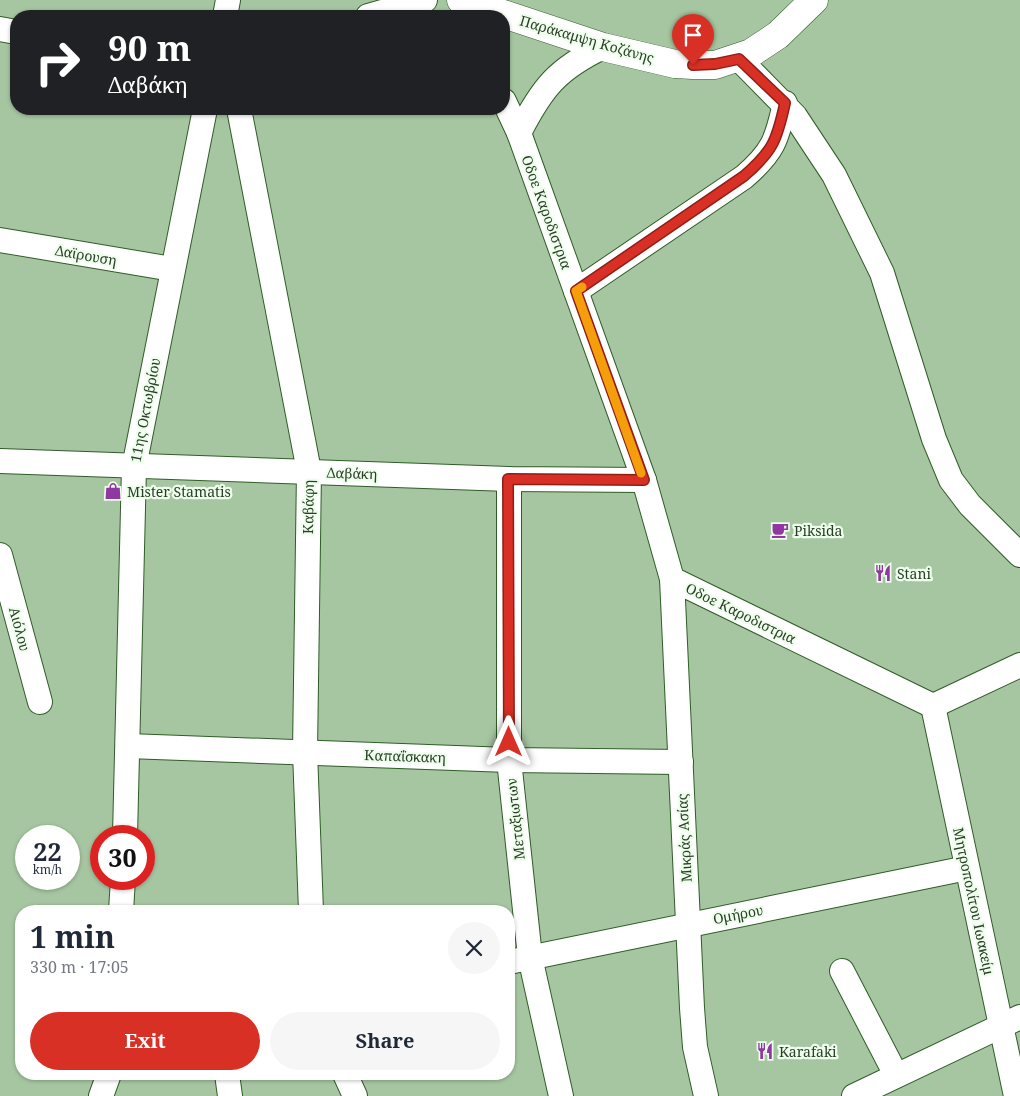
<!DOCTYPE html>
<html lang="en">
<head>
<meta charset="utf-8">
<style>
	body { margin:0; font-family:"Noto Serif",serif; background:#f6f6f7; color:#1f2937; height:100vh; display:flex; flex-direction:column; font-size:19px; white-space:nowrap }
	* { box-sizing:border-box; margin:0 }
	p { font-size:16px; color:#747a83 }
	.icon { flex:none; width:28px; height:28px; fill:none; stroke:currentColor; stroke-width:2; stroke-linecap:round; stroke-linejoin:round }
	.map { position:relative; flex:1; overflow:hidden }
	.sheet { position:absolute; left:15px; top:905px; width:500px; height:175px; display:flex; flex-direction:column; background:#fff; border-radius:20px; box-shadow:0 1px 4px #0004 }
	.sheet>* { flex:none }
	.top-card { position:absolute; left:10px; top:10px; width:500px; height:105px; border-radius:20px; box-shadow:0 1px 4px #0004; background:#202124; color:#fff; overflow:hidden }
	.speed { position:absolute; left:15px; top:825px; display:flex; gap:10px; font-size:25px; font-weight:700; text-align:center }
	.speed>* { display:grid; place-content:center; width:65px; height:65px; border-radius:50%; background:#fff; box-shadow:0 1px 4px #0004; line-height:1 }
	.speed small { font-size:12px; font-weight:400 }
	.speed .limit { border:8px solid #d22; background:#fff; color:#111 }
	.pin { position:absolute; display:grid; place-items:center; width:42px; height:42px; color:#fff; margin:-51px -21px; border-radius:50% 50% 50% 0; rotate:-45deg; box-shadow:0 0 5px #0007 }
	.pin .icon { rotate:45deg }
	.me { position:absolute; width:55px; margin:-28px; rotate:0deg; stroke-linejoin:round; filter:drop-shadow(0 0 4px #0008) }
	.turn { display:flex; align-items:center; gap:18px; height:105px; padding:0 15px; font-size:22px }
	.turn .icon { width:65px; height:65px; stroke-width:2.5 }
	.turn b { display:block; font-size:35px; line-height:42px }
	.round { display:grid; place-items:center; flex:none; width:52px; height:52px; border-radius:26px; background:#f6f6f7 }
	.overview { display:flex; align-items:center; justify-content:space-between; height:85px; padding:0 15px }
	h1 { font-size:30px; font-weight:700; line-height:38px }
	.primary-button { display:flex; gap:10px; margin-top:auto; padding:10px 15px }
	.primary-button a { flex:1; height:58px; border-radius:30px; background:#d93025; color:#fff; font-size:20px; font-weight:700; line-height:58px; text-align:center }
	.primary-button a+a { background:#f6f6f7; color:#1f2937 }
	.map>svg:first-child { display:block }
</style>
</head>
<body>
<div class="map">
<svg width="1020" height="1096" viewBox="0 0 1020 1096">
	<rect width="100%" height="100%" fill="#b5e8ac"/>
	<path fill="#a6c6a1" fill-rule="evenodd" d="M0,0H1020V1096H0ZM16,16H504V109H16ZM26,836H69V879H26ZM101,836H144V879H101ZM21,911H509V1074H21Z"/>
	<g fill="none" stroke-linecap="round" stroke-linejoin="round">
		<g stroke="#2f5d27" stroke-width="26">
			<g id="minor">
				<path d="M225,16L228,0"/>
				<path d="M368,16L425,0"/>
				<path d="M0,29L16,32"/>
				<path d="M739,59L795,116L834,175L882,273L934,439L951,480L970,505L1020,555"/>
				<path d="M504,101L519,133L644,480L672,579L692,1008L695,1047L706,1096"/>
				<path d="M239,109L309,471L305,752L311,911"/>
				<path d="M519,133C542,88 557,69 603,47"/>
				<path d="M0,240L172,269"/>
				<path d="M576,291L744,177C773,152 777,140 785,103"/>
				<path d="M0,461L509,479L644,480"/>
				<path d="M509,479V760L530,957L561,1096"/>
				<path d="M0,555L40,702"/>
				<path d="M672,579L933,706"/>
				<path d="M933,706L1016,1096"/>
				<path d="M933,706L1020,665"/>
				<path d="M128,746L509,760L681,762"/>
				<path d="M125,836L134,467L205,109"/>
				<path d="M121,911L123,879"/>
				<path d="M509,962L967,868"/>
				<path d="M842,971L896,1075"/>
				<path d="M227,1074L230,1096"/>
				<path d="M345,1074L355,1096"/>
				<path d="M101,1096L109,1074"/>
				<path d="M854,1096L1020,1017"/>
			</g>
		</g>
		<g stroke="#2f5d27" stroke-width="29">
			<path id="secondary" d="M461,0L603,47L675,64L693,65H715L751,53L778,35L814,0"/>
		</g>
		<use href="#minor" stroke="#fff" stroke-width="24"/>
		<use href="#secondary" stroke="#fff" stroke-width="28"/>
	</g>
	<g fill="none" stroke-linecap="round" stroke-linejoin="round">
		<g stroke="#8d1f18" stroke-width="12">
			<path id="route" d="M509,742L508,479L644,480L576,291L744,176C773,151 777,140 785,103L739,59L715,64L693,65"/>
		</g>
		<use href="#route" stroke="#d93025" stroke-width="9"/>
		<path stroke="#f59e0b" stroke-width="9" d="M582,287L576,291L641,473"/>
	</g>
	<defs>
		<g id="shop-bare" transform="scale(1.35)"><path d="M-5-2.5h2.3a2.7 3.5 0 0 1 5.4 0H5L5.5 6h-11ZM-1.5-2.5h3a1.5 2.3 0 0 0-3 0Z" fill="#9137a2" stroke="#eefeec" stroke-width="2.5" paint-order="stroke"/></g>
		<g id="cafe-bare" transform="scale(1.35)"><path d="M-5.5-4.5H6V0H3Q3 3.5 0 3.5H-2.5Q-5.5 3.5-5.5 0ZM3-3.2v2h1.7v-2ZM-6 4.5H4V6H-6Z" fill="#9137a2" stroke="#eefeec" stroke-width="2.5" paint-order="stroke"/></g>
		<g id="restaurant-bare" transform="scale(1.35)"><path d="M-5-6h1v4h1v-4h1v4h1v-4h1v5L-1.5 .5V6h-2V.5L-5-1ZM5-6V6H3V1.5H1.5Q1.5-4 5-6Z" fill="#9137a2" stroke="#eefeec" stroke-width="2.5" paint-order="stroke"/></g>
	</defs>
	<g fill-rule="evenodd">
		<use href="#shop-bare" x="113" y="491"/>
		<use href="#cafe-bare" x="780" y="530"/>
		<use href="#restaurant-bare" x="883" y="573"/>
		<use href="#restaurant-bare" x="765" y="1051"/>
	</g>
	<g text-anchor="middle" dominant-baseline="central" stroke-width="4.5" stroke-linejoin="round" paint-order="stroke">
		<g font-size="14" fill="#2b3f27" stroke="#eefeec">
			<text transform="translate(587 39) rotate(16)">Παράκαμψη Κοζάνης</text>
			<text transform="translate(547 212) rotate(70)">Oδοε Καροδιστρια</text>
			<text transform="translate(86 255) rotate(10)">Δαϊρουση</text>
			<text transform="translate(145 410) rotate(-79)">11ης Οκτωβρίου</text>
			<text transform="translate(352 473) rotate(2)">Δαβάκη</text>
			<text transform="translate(308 507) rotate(-89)">Καβάφη</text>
			<text transform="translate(741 613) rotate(26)">Oδοε Καροδιστρια</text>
			<text transform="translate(20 629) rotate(75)">Αιόλου</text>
			<text transform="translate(405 756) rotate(2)">Καπαΐσκακη</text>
			<text transform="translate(515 819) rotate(-96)">Μεταξιωτων</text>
			<text transform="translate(684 838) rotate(-93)">Μικράς Ασίας</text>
			<text transform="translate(974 901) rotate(78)">Μητροπολίτου Ιωακείμ</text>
			<text transform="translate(738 914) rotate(-11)">Ομήρου</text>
		</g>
		<g font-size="14" fill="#2b3f27" stroke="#eefeec" text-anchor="start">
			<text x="127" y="491">Mister Stamatis</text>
			<text x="794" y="530">Piksida</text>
			<text x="897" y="573">Stani</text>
			<text x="779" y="1051">Karafaki</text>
		</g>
	</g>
</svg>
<div class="speed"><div>22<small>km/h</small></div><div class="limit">30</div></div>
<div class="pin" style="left:693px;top:65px;background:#d93025"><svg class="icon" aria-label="arrive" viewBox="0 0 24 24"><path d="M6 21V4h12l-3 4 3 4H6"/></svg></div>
<svg class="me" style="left:509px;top:742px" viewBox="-20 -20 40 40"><path d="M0-17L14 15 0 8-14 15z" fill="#d93025" stroke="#fff" stroke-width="4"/></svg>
<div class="top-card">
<div class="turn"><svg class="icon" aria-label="right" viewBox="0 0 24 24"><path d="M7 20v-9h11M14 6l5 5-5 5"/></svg><div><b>90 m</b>Δαβάκη</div></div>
</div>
<section class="sheet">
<div class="overview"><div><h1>1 min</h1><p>330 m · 17:05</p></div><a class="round"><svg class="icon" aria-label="close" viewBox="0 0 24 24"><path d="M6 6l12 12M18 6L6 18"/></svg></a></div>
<div class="primary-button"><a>Exit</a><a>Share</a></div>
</section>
</div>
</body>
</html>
